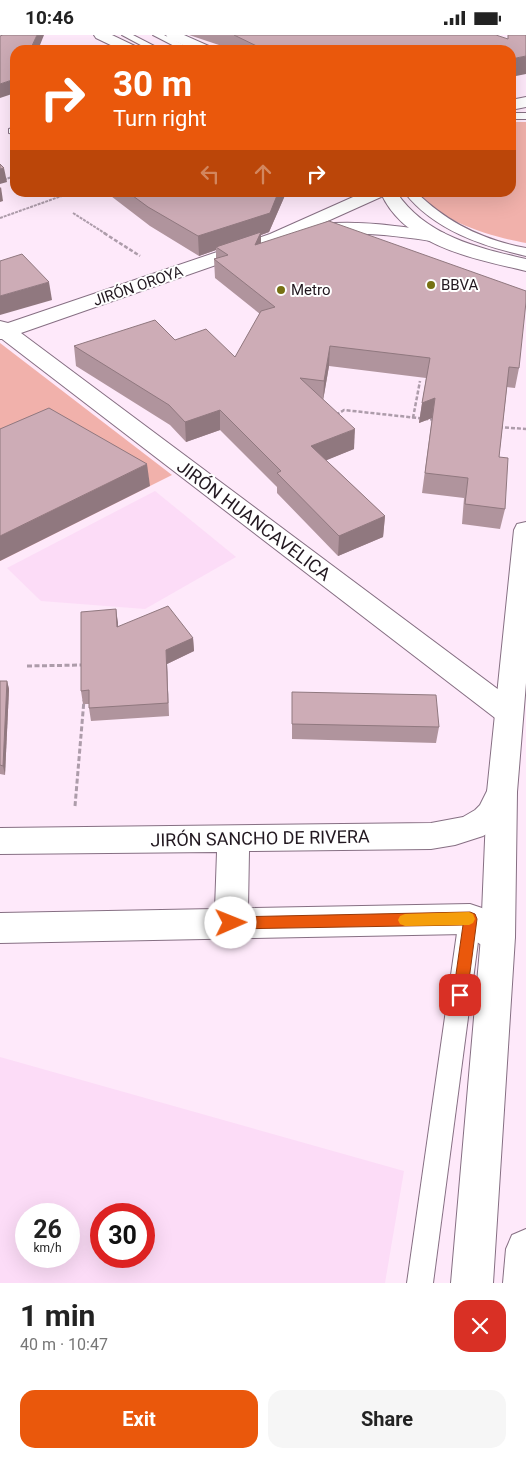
<!DOCTYPE html>
<html lang="en">
<head>
<meta charset="utf-8">
<style>
	body { margin:0; font-family:Roboto,sans-serif; background:#f6f6f6; color:#222; height:100vh; display:flex; flex-direction:column; font-size:19px; white-space:nowrap }
	* { box-sizing:border-box; margin:0 }
	p { font-size:16px; color:#767676 }
	.icon { flex:none; width:28px; height:28px; fill:none; stroke:currentColor; stroke-width:2; stroke-linecap:round; stroke-linejoin:round }
	.map { position:relative; height:1248px; overflow:hidden }
	.sheet { display:flex; flex-direction:column; background:#fff; flex:1 }
	.sheet>* { flex:none }
	.hud { position:absolute; left:10px; top:10px; width:506px; height:152px; border-radius:15px; box-shadow:0 5px 20px #0002; background:#ea580c; color:#fff; overflow:hidden }
	.speed { position:absolute; left:15px; top:1168px; display:flex; gap:10px; font-size:25px; font-weight:700; text-align:center }
	.speed>* { display:grid; place-content:center; width:65px; height:65px; border-radius:50%; background:#fff; box-shadow:0 5px 20px #0002; line-height:1 }
	.speed small { font-size:12px; font-weight:400 }
	.speed .limit { border:8px solid #d22; background:#fff; color:#111 }
	.pin { position:absolute; display:grid; place-items:center; width:42px; height:42px; color:#fff; margin:-21px; border-radius:10px; box-shadow:0 2px 8px #0006 }
	.me { position:absolute; width:55px; margin:-28px; rotate:89deg; stroke-linejoin:round; filter:drop-shadow(0 0 4px #0008) }
	.turn { display:flex; align-items:center; gap:18px; height:105px; padding:0 20px; font-size:22px }
	.turn .icon { width:65px; height:65px; stroke-width:2.5 }
	.turn b { display:block; font-size:35px; line-height:42px }
	.lanes { display:flex; align-items:center; height:48px; padding:0 20px; background:#0003; justify-content:center; gap:25px; direction:ltr }
	.lanes .off { opacity:.35 }
	.round { display:grid; place-items:center; flex:none; width:52px; height:52px; border-radius:15px; background:#f6f6f6 }
	.overview { display:flex; align-items:center; justify-content:space-between; height:85px; padding:0 20px }
	h1 { font-size:30px; font-weight:700; line-height:38px }
	.button { display:flex; gap:10px; margin-top:auto; padding:10px 20px }
	.button a { flex:1; height:58px; border-radius:15px; background:#ea580c; color:#fff; font-size:20px; font-weight:700; line-height:58px; text-align:center }
	.button a+a { background:#f6f6f6; color:#222 }
	.status { display:flex; justify-content:space-between; align-items:center; height:35px; padding:0 25px; background:#fff; direction:ltr }
	.status svg { height:14px; fill:currentColor }
	.map>svg:first-child { display:block }
</style>
</head>
<body>
<div class="status"><b>10:46</b><svg viewBox="0 0 49 12"><path d="M0 12V9h3v3zM5 12V6h3v6zM10 12V3h3v9zM15 12V0h3v12zM26 1h20v11H26zM47 4h2v5h-2z"/></svg></div>
<div class="map">
<svg width="526" height="1248" viewBox="0 0 526 1248">
	<rect width="100%" height="100%" fill="#fee9fa"/>
	<g fill="#fcdcf7" fill-rule="evenodd">
		<path d="M155,456L236,522L145,574L41,566L7,533Z"/>
		<path d="M0,1022L404,1136L385,1248H0ZM26,1179H69V1221H26ZM101,1179H144V1221H101Z"/>
	</g>
	<g fill="#f1b1ab">
		<path d="M511,87H526V208C494,202 438,187 420,158H511Z"/>
		<path d="M0,308L172,440L0,526Z"/>
	</g>
	<g fill="none" stroke-linecap="round" stroke-linejoin="round">
		<g stroke="#866f83" stroke-width="2">
			<g id="service">
				<path d="M122,0H133L162,15H150Z"/>
				<path d="M153,0H164L194,15H182Z"/>
				<rect x="511" y="78" width="15" height="6"/>
				<path d="M15,92V99L9,98V94Z"/>
				<path d="M405,158H417C448,188 483,205 526,213V221C482,211 434,195 405,158Z"/>
				<path d="M470,875L477,877L481,884L433,1248H407L459,884L463,877Z"/>
			</g>
		</g>
		<g stroke="#866f83" stroke-width="2">
			<g id="minor">
				<path d="M166,0H184L211,12L213,15H194L168,3Z"/>
				<path d="M362,158H384L381,162L321,189C360,185 399,191 438,197L444,198L447,202L444,206L438,207C404,202 370,197 336,199C326,200 310,205 302,198L282,207L21,298L519,670L523,678L519,686L509,689L499,686L2,304H0V286L8,288L270,199Z"/>
				<path d="M502,745L513,748L517,757L502,788L497,793L483,801L455,810L431,814L249,816L248,873L470,869L482,873L510,891L515,902L510,913L498,917L486,913L465,899L0,908V878L215,874L217,817L0,819V793L431,788L463,782L475,775L480,770L491,748Z"/>
			</g>
		</g>
		<g stroke="#866f83" stroke-width="2">
			<path id="secondary" d="M94,0H112L137,12L139,15H121L96,3Z"/>
		</g>
		<g stroke="#866f83" stroke-width="2">
			<g id="primary">
				<path d="M526,62V72L511,75V65Z"/>
				<path d="M381,158H397C426,201 478,213 526,224V236C475,224 404,211 381,158Z"/>
				<path d="M526,487V648L517,757L515,902L493,1248H451L481,902L487,757L514,495L517,489Z"/>
				<path d="M526,1194V1248H503L506,1214L512,1200Z"/>
			</g>
		</g>
		<g stroke="#ad9caa" stroke-width="2" stroke-dasharray="3 1" stroke-linecap="butt">
			<path d="M0,146L15,141"/>
			<path d="M73,178L106,199"/>
			<path d="M0,183L70,158"/>
		</g>
		<g stroke="#ad9caa" stroke-width="2.5" stroke-dasharray="4 2" stroke-linecap="butt">
			<path d="M104,198L140,221"/>
			<path d="M336,380L344,375L436,385"/>
			<path d="M413,383L420,346"/>
			<path d="M499,392L526,394"/>
		</g>
		<g stroke="#ad9caa" stroke-width="3" stroke-dasharray="5 2.5" stroke-linecap="butt">
			<path d="M27,631L84,630"/>
			<path d="M75,771L84,665"/>
		</g>
		<use href="#service" fill="#fff" fill-rule="evenodd"/>
		<use href="#minor" fill="#fff" fill-rule="evenodd"/>
		<use href="#secondary" fill="#fff" fill-rule="evenodd"/>
		<use href="#primary" fill="#fff" fill-rule="evenodd"/>
	</g>
	<g fill="#b0949d">
		<path d="M189,0H496L511,15H229L219,10Z"/>
		<path d="M107,158H286L269,197L261,200V209L519,333L515,353L507,352L499,422L505,474L500,494L462,489L464,463L422,458L432,383L419,388L426,343L329,331L323,365L354,414L326,425L385,481L383,502L338,521L277,458V452L220,395L186,407L170,390L76,331L74,311L175,305L235,322L260,279L215,243L214,224L216,223V215L199,221L150,191Z"/>
		<path d="M116,574L118,592L193,603L194,616L167,629L169,681L91,686L89,673V669H83L81,656Z"/>
		<path d="M0,646H7L9,654L5,740L0,739Z"/>
		<path d="M292,657L439,692L436,708L292,704Z"/>
	</g>
	<g fill="#90787f">
		<path d="M37,0H44L38,15H30Z"/>
		<path d="M526,21V39L511,42V24Z"/>
		<path d="M15,44V58L0,63V49Z"/>
		<path d="M4,133L7,147L0,149V134Z"/>
		<path d="M1,152L3,166L0,167V153Z"/>
		<path d="M278,158H286L269,197L261,200V216L216,212V215L199,221L198,201Z"/>
		<path d="M49,247L52,265L0,280V261Z"/>
		<path d="M330,311L329,331L323,366L324,346Z"/>
		<path d="M435,363L432,383L419,388L422,368Z"/>
		<path d="M220,375V395L186,407L185,387Z"/>
		<path d="M355,394L354,414L310,432L311,411Z"/>
		<path d="M147,429L150,451L0,526V501Z"/>
		<path d="M385,481L383,502L338,521L339,501Z"/>
		<path d="M116,574L118,588V606L117,592Z"/>
		<path d="M193,603L194,616L167,629L169,681L166,615Z"/>
		<path d="M7,646L9,654L5,740L3,731Z"/>
	</g>
	<g fill="#cdacb6" stroke="#90787f">
		<path d="M3,0H37L30,15H15V44L0,49V1Z"/>
		<path d="M234,0H496L508,4V0H526V21L511,24V15H265Z"/>
		<path d="M0,129L4,133L0,134Z"/>
		<path d="M129,158H278L270,178L198,201L148,172Z"/>
		<path d="M329,186L526,256V267L519,333L509,332L499,422L508,423L505,474L465,469L468,443L425,438L435,363L422,368L430,323L330,311L324,346L300,343L355,394L311,411L385,481L339,501L277,438L281,436L220,375L185,387L169,370L74,311L155,285L175,305L206,294L235,322L261,276L275,272L214,224L228,220L216,212L261,197L255,210Z"/>
		<path d="M22,219L49,247L0,261V226Z"/>
		<path d="M49,373L147,429L0,501V394Z"/>
		<path d="M168,571L193,603L166,615L168,668L89,673V655L81,656V577L116,574L117,592Z"/>
		<path d="M0,646H7L3,731L0,730Z"/>
		<path d="M292,657L436,660L439,692L292,689Z"/>
	</g>
	<path fill="#ea580c" stroke="#983908" d="M470,877L475,879L477,884L467,960L465,965L460,967L455,965L453,960L463,890L231,894L227,892L224,888L227,884L231,882Z"/>
	<path fill="#f59e0b" d="M469,877L473,879L475,884L473,888L469,890L405,891L400,889L398,885L400,881L405,879Z"/>
	<g fill="#767113" stroke="#fff" stroke-width="2">
		<circle cx="431" cy="250" r="5"/>
		<circle cx="281" cy="255" r="5"/>
	</g>
	<g text-anchor="middle" dominant-baseline="central" stroke-width="4" stroke-linejoin="round" paint-order="stroke">
		<g font-size="15" fill="#221820" stroke="#fff" text-anchor="start">
			<text x="441" y="250">BBVA</text>
			<text x="291" y="255">Metro</text>
		</g>
		<g font-size="15" fill="#221820" stroke="#fff">
			<text transform="translate(138 251) rotate(-19)">JIRÓN OROYA</text>
		</g>
		<g font-size="18" fill="#221820" stroke="#fff">
			<text transform="translate(254 485) rotate(37)">JIRÓN HUANCAVELICA</text>
			<text transform="translate(260 803) rotate(-1)">JIRÓN SANCHO DE RIVERA</text>
		</g>
	</g>
</svg>
<div class="speed"><div>26<small>km/h</small></div><div class="limit">30</div></div>
<div class="pin" style="left:460px;top:960px;background:#d93025"><svg class="icon" aria-label="arrive" viewBox="0 0 24 24"><path d="M6 21V4h12l-3 4 3 4H6"/></svg></div>
<svg class="me" style="left:231px;top:888px" viewBox="-20 -20 40 40"><circle r="19" fill="#fff"/><path d="M0-13L10 11 0 6-10 11z" fill="#ea580c"/></svg>
<div class="hud">
<div class="turn"><svg class="icon" aria-label="right" viewBox="0 0 24 24"><path d="M7 20v-9h11M14 6l5 5-5 5"/></svg><div><b>30 m</b>Turn right</div></div>
<div class="lanes"><svg class="icon off" aria-label="left" viewBox="0 0 24 24"><path d="M17 20v-9H6M10 6l-5 5 5 5"/></svg><svg class="icon off" aria-label="ahead" viewBox="0 0 24 24"><path d="M12 20V5M6 11l6-6 6 6"/></svg><svg class="icon" aria-label="right" viewBox="0 0 24 24"><path d="M7 20v-9h11M14 6l5 5-5 5"/></svg></div>
</div>
</div>
<section class="sheet">
<div class="overview"><div><h1>1 min</h1><p>40 m · 10:47</p></div><a class="round" style="background:#d93025;color:#fff"><svg class="icon" aria-label="close" viewBox="0 0 24 24"><path d="M6 6l12 12M18 6L6 18"/></svg></a></div>
<div class="button"><a>Exit</a><a>Share</a></div>
</section>
</body>
</html>
